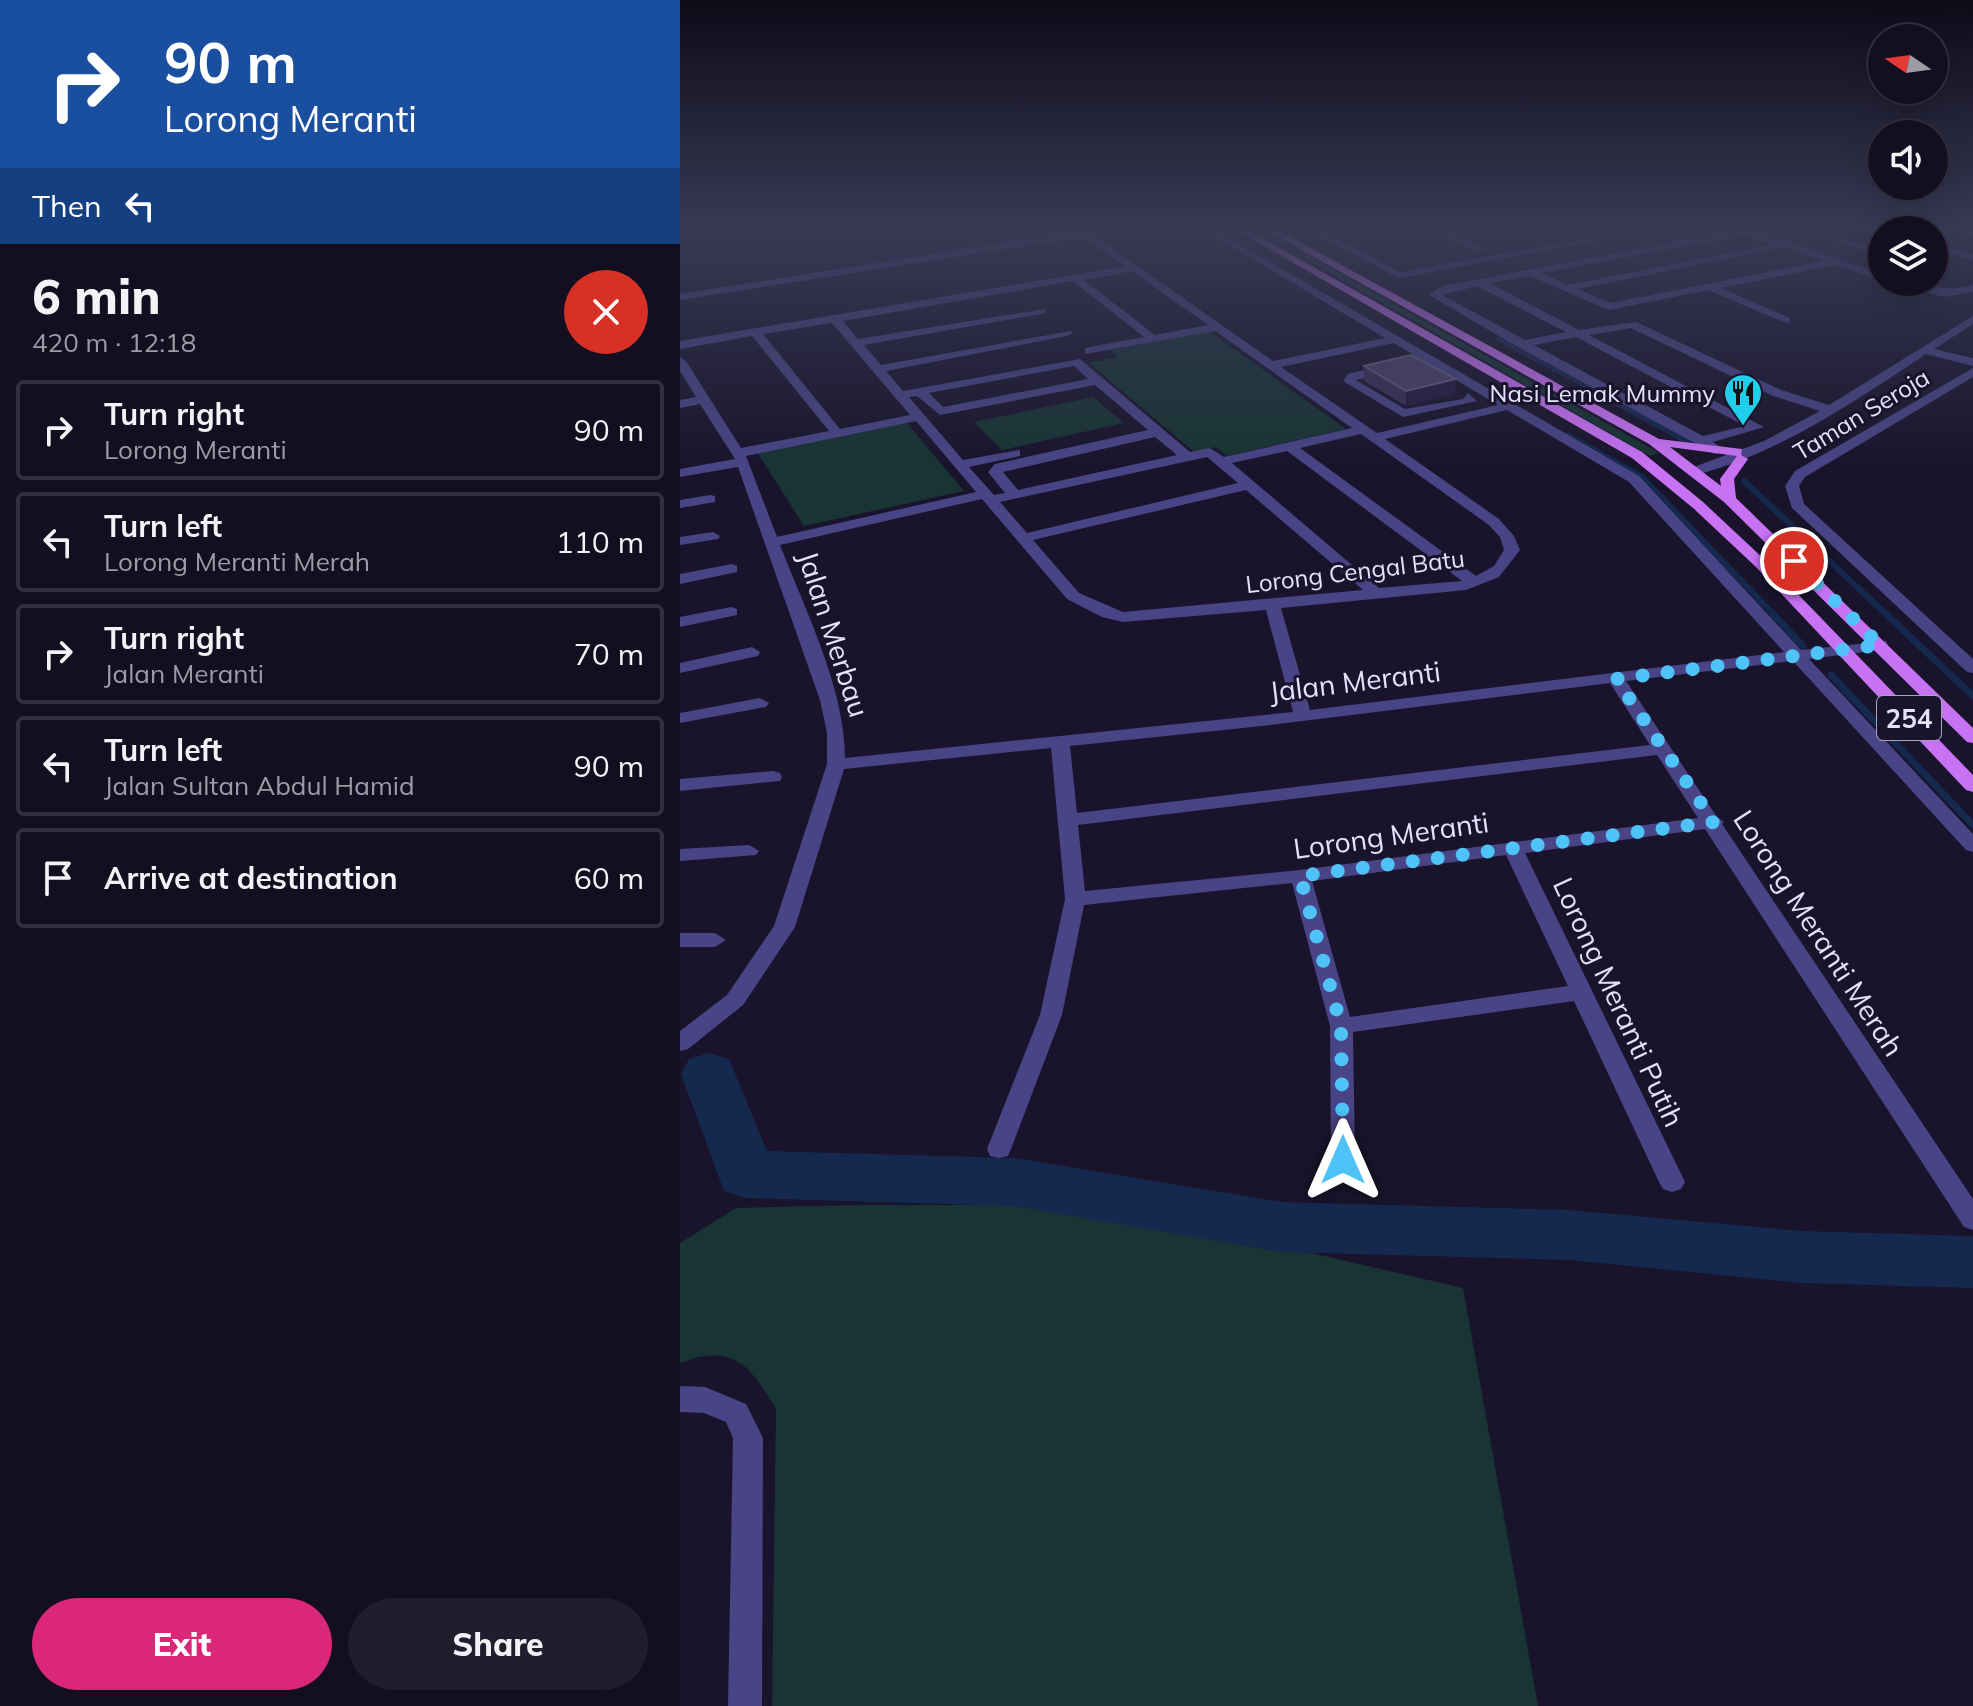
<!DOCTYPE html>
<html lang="en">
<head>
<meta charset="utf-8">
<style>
	body { margin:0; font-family:Mulish,sans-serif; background:#201d2d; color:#f1f3f6; height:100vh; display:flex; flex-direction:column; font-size:30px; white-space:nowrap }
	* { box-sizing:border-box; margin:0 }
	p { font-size:26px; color:#9d9ca5 }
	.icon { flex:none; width:44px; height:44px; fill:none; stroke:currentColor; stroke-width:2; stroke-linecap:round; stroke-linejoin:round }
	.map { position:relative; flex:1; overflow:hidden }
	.drawer { display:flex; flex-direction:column; background:#130f20; width:680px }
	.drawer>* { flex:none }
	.banner { background:#1a4fa0; color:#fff; overflow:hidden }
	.needle { width:52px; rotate:283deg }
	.fabs { position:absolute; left:1188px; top:24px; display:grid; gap:16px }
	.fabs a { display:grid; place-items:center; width:80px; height:80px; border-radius:50%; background:#130f20; box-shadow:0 8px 32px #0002,0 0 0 2px #322f3e; font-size:40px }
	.pin { position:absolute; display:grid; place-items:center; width:68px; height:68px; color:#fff; margin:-34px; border:4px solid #fff; border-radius:50%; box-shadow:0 2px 8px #0007 }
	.me { position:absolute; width:88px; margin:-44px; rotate:0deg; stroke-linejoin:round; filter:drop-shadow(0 0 6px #0008) }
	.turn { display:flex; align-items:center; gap:28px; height:168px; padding:0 32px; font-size:36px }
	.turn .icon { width:104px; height:104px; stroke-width:2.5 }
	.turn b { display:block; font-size:56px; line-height:68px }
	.then { display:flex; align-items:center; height:76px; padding:0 32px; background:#0003; gap:16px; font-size:30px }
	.round { display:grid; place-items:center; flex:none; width:84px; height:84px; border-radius:42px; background:#201d2d }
	.headline { display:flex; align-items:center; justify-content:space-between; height:136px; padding:0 32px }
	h1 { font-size:48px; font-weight:800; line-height:60px }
	.action { display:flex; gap:16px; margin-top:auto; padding:16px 32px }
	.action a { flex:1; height:92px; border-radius:48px; background:#db2777; color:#fff; font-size:32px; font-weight:800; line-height:92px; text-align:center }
	.action a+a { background:#201d2d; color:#f1f3f6 }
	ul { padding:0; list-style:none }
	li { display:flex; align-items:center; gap:24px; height:100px; margin:0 16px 12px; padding:0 16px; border:4px solid #322f3e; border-radius:8px }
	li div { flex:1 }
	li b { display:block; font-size:30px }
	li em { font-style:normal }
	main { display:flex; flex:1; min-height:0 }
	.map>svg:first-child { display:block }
</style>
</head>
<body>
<main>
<section class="drawer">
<div class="banner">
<div class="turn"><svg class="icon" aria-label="right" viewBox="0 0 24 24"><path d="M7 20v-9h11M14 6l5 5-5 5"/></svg><div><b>90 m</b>Lorong Meranti</div></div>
<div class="then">Then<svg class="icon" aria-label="left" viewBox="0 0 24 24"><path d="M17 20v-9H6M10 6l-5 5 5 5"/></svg></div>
</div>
<div class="headline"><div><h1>6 min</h1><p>420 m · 12:18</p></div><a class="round" style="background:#d93025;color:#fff"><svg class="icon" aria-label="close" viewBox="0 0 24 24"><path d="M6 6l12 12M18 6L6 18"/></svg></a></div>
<ul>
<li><svg class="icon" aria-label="right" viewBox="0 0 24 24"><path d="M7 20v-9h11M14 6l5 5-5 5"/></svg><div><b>Turn right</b><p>Lorong Meranti</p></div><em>90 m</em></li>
<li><svg class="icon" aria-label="left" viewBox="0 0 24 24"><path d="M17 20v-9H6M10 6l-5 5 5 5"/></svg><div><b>Turn left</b><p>Lorong Meranti Merah</p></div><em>110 m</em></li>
<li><svg class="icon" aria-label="right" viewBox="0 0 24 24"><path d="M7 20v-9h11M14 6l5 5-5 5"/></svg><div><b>Turn right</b><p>Jalan Meranti</p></div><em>70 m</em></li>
<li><svg class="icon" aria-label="left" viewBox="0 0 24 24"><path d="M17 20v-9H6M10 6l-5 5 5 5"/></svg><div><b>Turn left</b><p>Jalan Sultan Abdul Hamid</p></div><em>90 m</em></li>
<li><svg class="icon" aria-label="arrive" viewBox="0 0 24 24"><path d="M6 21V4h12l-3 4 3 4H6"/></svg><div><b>Arrive at destination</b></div><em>60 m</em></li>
</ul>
<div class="action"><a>Exit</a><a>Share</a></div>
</section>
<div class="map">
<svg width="1293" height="1706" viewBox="0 0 1293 1706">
	<rect width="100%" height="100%" fill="#19142b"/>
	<g fill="#183434">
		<path d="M629,256L979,453L970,456L622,257Z"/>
		<path d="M529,331L666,429L547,456L536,447L514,452L409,363L438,357L430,350Z"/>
		<path d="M413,397L444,423L322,450L294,422Z"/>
		<path d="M226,422L284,491L124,526L77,452Z"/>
		<path d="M179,1205H352L575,1240L783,1288L858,1706H92L96,1409C70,1365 53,1343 0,1363V1243L56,1208Z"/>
	</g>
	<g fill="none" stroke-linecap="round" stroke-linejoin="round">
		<path stroke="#15284e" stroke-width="4" d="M818,339L930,399"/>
		<g stroke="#15284e" stroke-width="6">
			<path d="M926,397L1009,442"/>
			<path d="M888,435L962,477L1095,616"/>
			<path d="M1064,481L1208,616"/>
		</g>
		<g stroke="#15284e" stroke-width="7">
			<path d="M1093,614L1123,646"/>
			<path d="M1206,614L1293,696"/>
			<path d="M1151,675L1293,825"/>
		</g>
		<path fill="#15284e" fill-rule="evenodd" d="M29,1053L49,1059L87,1151L334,1158L602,1202L889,1210L1121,1231L1293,1236V1288L1121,1283L889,1260L602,1252L334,1206L65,1198L44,1191L1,1074L9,1059Z"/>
		<g fill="#494485" fill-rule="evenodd">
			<path d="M438,229L413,235L593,361L705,338L522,229H533L959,476L1121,650L1206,641L1208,645L1200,650L1129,659L1293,834V852L1286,850L1113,661L946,681L1037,817L1044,822L1042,824L1293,1199V1230L1284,1227L1025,829L845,853L1005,1182L1001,1189L992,1192L983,1189L979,1182L894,1001L673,1032L675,1160L672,1167L663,1170L654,1167L651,1160L650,1026L612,883L404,905L382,1015L331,1149L328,1156L319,1158L310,1156L307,1149L360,1015L385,899L371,748L164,769L115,927L63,1005L8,1049L0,1051V1031L47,995L94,926L147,764V733L140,700L58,467L0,477V469L55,459L20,404L0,408V400L16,397L0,371V357L6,361L61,448L149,431L72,336L0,349V341L444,266L403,237L0,300V294L404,230ZM452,271L528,325L475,335L404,280ZM393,281L464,337L405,348V354L535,331L672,428L544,457L530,448L510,452L400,359L223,391L206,371L387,336L393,333L391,331L201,365L184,345L361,314L365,313V309L178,339L163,321ZM152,323L230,415L160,429L83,334ZM714,343L818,405L697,433L601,367ZM394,366L408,379L263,407L249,393ZM415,385L468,430L315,464L308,472L325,493L314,495L289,467L340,456V450L283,460L229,397L237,396L260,415ZM827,410L949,482L1104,652L630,710L601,608L786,590L819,577L840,550L834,536L819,519L705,439ZM236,421L296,492L97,537L66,456ZM681,434L809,525L820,537L824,550L814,566L796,576L620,448ZM475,437L497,455L338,490L323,472ZM607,451L782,581L699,588L552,463ZM527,457L558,483L347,533L320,502ZM566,490L683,590L443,612L399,593L353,540ZM302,499L387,599L422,617L443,622L586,610L613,712L165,758C165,688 125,610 100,545ZM930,683L970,745L397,813L390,746L582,726ZM977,755L1018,818L620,870L405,891L398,825ZM826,855L888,986L670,1017L632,881Z"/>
			<path d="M626,229H638L720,272L961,229H980L719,278Z"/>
			<path d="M751,229H763L805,250L796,252Z"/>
			<path d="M1121,229H1135L1202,251V257Z"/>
			<path d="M1193,229H1207L1208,230L1202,233Z"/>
			<path d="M1269,229L1293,231V237L1271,231Z"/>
			<path d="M1058,230L1076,231L1202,274V281L1154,265L1041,288L1110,318V322L1106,323L1028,290L929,310L850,276L809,283L899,330L956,322L1101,390L1149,405L1293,316V324L1254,349L1293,358V366L1246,354C1174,402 1100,453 1016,475L1009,471L1011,468L1084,441L1140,411L1093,396L951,328L909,335L1084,427L1033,442L1047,451L1035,454L836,346L749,295L763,286ZM1058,236H1071L1093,244L888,285L862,273ZM1104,247L1143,261L930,303L898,289ZM797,286L886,332L845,340L762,295ZM896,337L1065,426L1023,436L854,345Z"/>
			<path d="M1254,244L1293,254V260L1254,250Z"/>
			<path d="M1211,282C1241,282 1263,294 1293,285V292L1264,297Z"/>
			<path d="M708,364L714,368L712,371L676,380L725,409L783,399L788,393L797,401L723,417L663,381L668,374Z"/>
			<path d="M1293,368V377L1125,477L1119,486L1124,504L1293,659V673L1287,672L1112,508L1105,486L1115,471Z"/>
			<path d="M30,495L35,496V502L0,508V500Z"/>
			<path d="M33,532L40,536L38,539L0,545V537Z"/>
			<path d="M52,564L57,566V572L0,584V574Z"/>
			<path d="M51,607L57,609V615L0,627V617Z"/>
			<path d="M72,647L80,652L78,656L0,673V663Z"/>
			<path d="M80,698L89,703L86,707L0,723V713Z"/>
			<path d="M93,771L100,773L102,777L100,781L0,791V779Z"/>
			<path d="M69,845L79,851L76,855L0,861V849Z"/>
			<path d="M0,933H35L46,940L35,947H0Z"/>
			<path d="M0,1386L25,1387L66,1404L83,1438L82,1706H48L53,1438L46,1422L24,1413L0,1412Z"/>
		</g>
		<g fill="#c772f2" fill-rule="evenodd">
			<path d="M555,229H566L962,452L1023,502L1086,561L1293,775V792L1286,790L1076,567L1013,508L952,458Z"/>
			<path d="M584,229H596L979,439L1062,449L1061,455L1068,459L1054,479L1056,498L1293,728V743L1287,742L1044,502L969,444ZM990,447L1057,456L1040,479L1041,486Z"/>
		</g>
	</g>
	<path fill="#392f56" d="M684,366L775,394L726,406L684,381Z"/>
	<path fill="#241c3e" d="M776,379L775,394L726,406V391Z"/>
	<path fill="#4b4268" stroke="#645b7f" stroke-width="2" d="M731,355L776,379L726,391L684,366Z"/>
	<linearGradient id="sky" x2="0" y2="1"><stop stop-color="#0e0b18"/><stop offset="0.49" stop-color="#383a55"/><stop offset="1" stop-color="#383a55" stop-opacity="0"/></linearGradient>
	<rect width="1293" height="467" fill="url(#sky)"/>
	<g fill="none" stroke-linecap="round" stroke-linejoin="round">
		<path stroke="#4fc3f7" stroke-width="14" stroke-dasharray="0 25.2" d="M663,1160L661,1026L620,876L1034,822L936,679L1200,645L1114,561"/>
	</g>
	<defs>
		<g id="restaurant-pin" transform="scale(2)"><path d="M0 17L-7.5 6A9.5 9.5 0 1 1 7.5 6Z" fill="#1eceea" stroke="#19142b"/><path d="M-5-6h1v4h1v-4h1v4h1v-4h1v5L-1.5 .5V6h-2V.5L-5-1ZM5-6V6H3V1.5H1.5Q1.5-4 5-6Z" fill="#111"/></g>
	</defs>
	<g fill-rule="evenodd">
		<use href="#restaurant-pin" x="1063" y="393"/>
	</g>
	<g text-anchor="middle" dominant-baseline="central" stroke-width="6" stroke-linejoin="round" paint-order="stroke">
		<g font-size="24" fill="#e5e1fc" stroke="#19142b" text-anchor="end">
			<text x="1035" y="393">Nasi Lemak Mummy</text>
		</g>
		<g font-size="24" fill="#e5e1fc" stroke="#19142b">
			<text transform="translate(1181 414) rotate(-31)">Taman Seroja</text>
			<text transform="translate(675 571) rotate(-7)">Lorong Cengal Batu</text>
		</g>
		<rect fill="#19142b" stroke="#a8a4bd" stroke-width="2" x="1197" y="696" width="64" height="44" rx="6"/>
		<g font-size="26" font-weight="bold" fill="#e5e1fc">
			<text x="1229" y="718">254</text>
		</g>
		<g font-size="28" fill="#e5e1fc" stroke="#19142b">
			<text transform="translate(154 634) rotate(72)">Jalan Merbau</text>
			<text transform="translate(675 681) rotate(-7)">Jalan Meranti</text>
			<text transform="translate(711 835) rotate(-8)">Lorong Meranti</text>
			<text transform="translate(1139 933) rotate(57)">Lorong Meranti Merah</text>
			<text transform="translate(939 1002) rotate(65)">Lorong Meranti Putih</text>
		</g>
	</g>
</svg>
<div class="fabs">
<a><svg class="needle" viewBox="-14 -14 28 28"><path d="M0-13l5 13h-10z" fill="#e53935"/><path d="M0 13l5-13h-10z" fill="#9d9ca5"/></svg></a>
<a><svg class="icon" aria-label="sound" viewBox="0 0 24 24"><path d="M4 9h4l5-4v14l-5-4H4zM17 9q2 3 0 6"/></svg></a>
<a><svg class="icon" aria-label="layers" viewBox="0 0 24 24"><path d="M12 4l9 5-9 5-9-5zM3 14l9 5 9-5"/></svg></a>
</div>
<div class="pin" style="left:1114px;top:561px;background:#d93025"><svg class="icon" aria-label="arrive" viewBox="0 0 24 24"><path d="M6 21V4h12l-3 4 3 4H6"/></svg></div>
<svg class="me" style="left:663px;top:1160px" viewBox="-20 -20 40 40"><path d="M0-17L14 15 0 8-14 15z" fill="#4fc3f7" stroke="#fff" stroke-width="4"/></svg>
</div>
</main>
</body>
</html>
